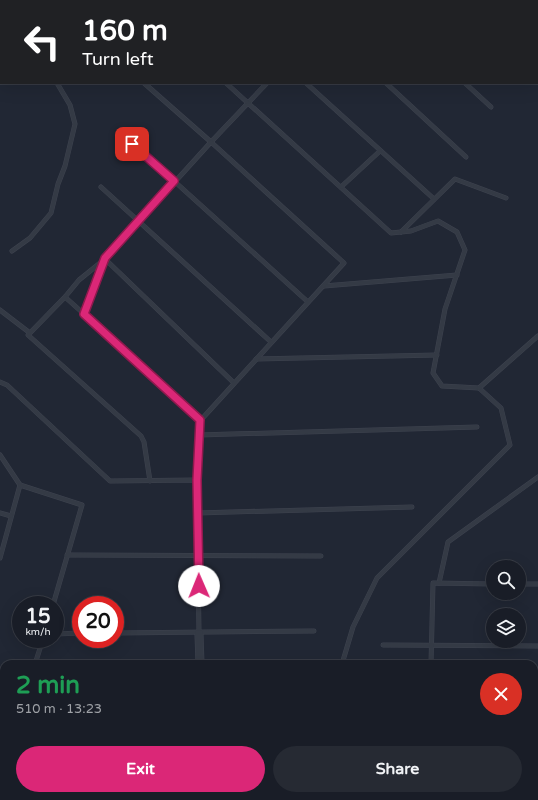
<!DOCTYPE html>
<html lang="en">
<head>
<meta charset="utf-8">
<style>
	body { margin:0; font-family:"Varela Round",sans-serif; background:#262a33; color:#f1f3f6; height:100vh; display:flex; flex-direction:column; font-size:15px; white-space:nowrap }
	* { box-sizing:border-box; margin:0 }
	p { font-size:13px; color:#9fa2a7 }
	.icon { flex:none; width:22px; height:22px; fill:none; stroke:currentColor; stroke-width:2; stroke-linecap:round; stroke-linejoin:round }
	.map { position:relative; flex:1; overflow:hidden }
	.drawer { position:absolute; left:0px; top:660px; width:538px; height:140px; display:flex; flex-direction:column; background:#191d27; border-radius:12px 12px 0 0; box-shadow:0 4px 16px #0002,0 0 0 1px #373b44 }
	.drawer>* { flex:none }
	.top-card { position:absolute; left:0px; top:0px; width:538px; height:84px; box-shadow:0 4px 16px #0002,0 0 0 1px #373b44; background:#202124; color:#fff; overflow:hidden }
	.fabs { position:absolute; left:486px; top:560px; display:grid; gap:8px }
	.fabs a { display:grid; place-items:center; width:40px; height:40px; border-radius:50%; background:#191d27; box-shadow:0 4px 16px #0002,0 0 0 1px #373b44; font-size:20px }
	.speed { position:absolute; left:12px; top:596px; display:flex; gap:8px; font-size:20px; font-weight:700; text-align:center }
	.speed>* { display:grid; place-content:center; width:52px; height:52px; border-radius:50%; background:#191d27; box-shadow:0 4px 16px #0002,0 0 0 1px #373b44; line-height:1 }
	.speed small { font-size:10px; font-weight:400 }
	.speed .limit { border:6px solid #d22; background:#fff; color:#111 }
	.pin { position:absolute; display:grid; place-items:center; width:34px; height:34px; color:#fff; margin:-17px; border-radius:8px; box-shadow:0 2px 6px #0006 }
	.me { position:absolute; width:44px; margin:-22px; rotate:359deg; stroke-linejoin:round; filter:drop-shadow(0 0 3px #0008) }
	.turn { display:flex; align-items:center; gap:14px; height:84px; padding:0 16px; font-size:18px }
	.turn .icon { width:52px; height:52px; stroke-width:2.5 }
	.turn b { display:block; font-size:28px; line-height:34px }
	.round { display:grid; place-items:center; flex:none; width:42px; height:42px; border-radius:21px; background:#262a33 }
	.overview { display:flex; align-items:center; justify-content:space-between; height:68px; padding:0 16px }
	h1 { font-size:24px; font-weight:800; line-height:30px; color:#1e9e55 }
	.primary-button { display:flex; gap:8px; margin-top:auto; padding:8px 16px }
	.primary-button a { flex:1; height:46px; border-radius:24px; background:#db2777; color:#fff; font-size:16px; font-weight:800; line-height:46px; text-align:center }
	.primary-button a+a { background:#262a33; color:#f1f3f6 }
	.map>svg:first-child { display:block }
</style>
</head>
<body>
<div class="map">
<svg width="538" height="800" viewBox="0 0 538 800">
	<rect width="100%" height="100%" fill="#212734"/>
	<g fill="none" stroke-linecap="round" stroke-linejoin="round">
		<g stroke="#3e434f" stroke-width="5">
			<g id="lane">
				<path d="M134,0V1"/>
				<path d="M373,0L374,1"/>
				<path d="M453,0L454,1"/>
				<path d="M532,0L533,1"/>
				<path d="M80,1V0"/>
				<path d="M194,1L195,0"/>
				<path d="M273,1L274,0"/>
				<path d="M347,1L348,0"/>
				<path d="M537,4L538,5"/>
				<path d="M537,75L538,76"/>
				<path d="M144,83L211,142L267,83"/>
				<path d="M226,83L391,233L411,231L438,221L457,232L465,250L445,309L433,373L442,386L479,388L501,408L510,445L377,578L353,627L342,664"/>
				<path d="M306,83L434,199"/>
				<path d="M386,83L466,157"/>
				<path d="M465,83L491,107"/>
				<path d="M122,134L308,302"/>
				<path d="M101,187L271,342"/>
				<path d="M341,187L380,151"/>
				<path d="M401,232L455,179L506,198"/>
				<path d="M12,251L30,238L51,213L58,184L65,166L75,124L70,105L57,83"/>
				<path d="M324,286L457,275"/>
				<path d="M65,297L79,280L105,259L234,383"/>
				<path d="M0,310L30,333"/>
				<path d="M84,314L65,297L28,335L141,436L144,442L150,481"/>
				<path d="M256,359L437,355"/>
				<path d="M0,382L7,385L110,481L197,480L199,634"/>
				<path d="M479,388L538,336"/>
				<path d="M199,435L477,427"/>
				<path d="M0,455L20,485L0,558"/>
				<path d="M197,480L200,421L344,263L211,142L105,259L84,314L200,421"/>
				<path d="M20,485L82,505L53,605"/>
				<path d="M0,513L11,516"/>
				<path d="M198,513L412,507"/>
				<path d="M67,555L321,556"/>
				<path d="M439,583L448,542L538,477"/>
				<path d="M519,584H538"/>
				<path d="M115,633L314,631"/>
				<path d="M55,634L81,633"/>
				<path d="M383,645L538,646"/>
				<path d="M35,664L43,639"/>
				<path d="M431,664L433,583L493,584"/>
				<path d="M534,717H538"/>
				<path d="M0,721H4"/>
			</g>
		</g>
		<g stroke="#3e434f" stroke-width="9">
			<g id="street">
				<path d="M199,634L200,664"/>
				<path d="M156,796L157,800"/>
				<path d="M319,796V800"/>
				<path d="M0,799L4,795"/>
				<path d="M339,800L463,796"/>
			</g>
		</g>
		<use href="#lane" stroke="#343a45" stroke-width="4"/>
		<use href="#street" stroke="#343a45" stroke-width="8"/>
	</g>
	<g fill="none" stroke-linecap="round" stroke-linejoin="round">
		<g stroke="#8e194d" stroke-width="10">
			<path id="route" d="M132,144L174,181L105,258L84,314L200,420L197,480L199,586"/>
		</g>
		<use href="#route" stroke="#db2777" stroke-width="7"/>
	</g>
</svg>
<div class="fabs">
<a><svg class="icon" aria-label="search" viewBox="0 0 24 24"><circle cx="10" cy="10" r="6"/><path d="M15 15l6 6"/></svg></a>
<a><svg class="icon" aria-label="layers" viewBox="0 0 24 24"><path d="M12 4l9 5-9 5-9-5zM3 14l9 5 9-5"/></svg></a>
</div>
<div class="speed"><div>15<small>km/h</small></div><div class="limit">20</div></div>
<div class="pin" style="left:132px;top:144px;background:#d93025"><svg class="icon" aria-label="arrive" viewBox="0 0 24 24"><path d="M6 21V4h12l-3 4 3 4H6"/></svg></div>
<svg class="me" style="left:199px;top:586px" viewBox="-20 -20 40 40"><circle r="19" fill="#fff"/><path d="M0-13L10 11 0 6-10 11z" fill="#db2777"/></svg>
<div class="top-card">
<div class="turn"><svg class="icon" aria-label="left" viewBox="0 0 24 24"><path d="M17 20v-9H6M10 6l-5 5 5 5"/></svg><div><b>160 m</b>Turn left</div></div>
</div>
<section class="drawer">
<div class="overview"><div><h1>2 min</h1><p>510 m · 13:23</p></div><a class="round" style="background:#d93025;color:#fff"><svg class="icon" aria-label="close" viewBox="0 0 24 24"><path d="M6 6l12 12M18 6L6 18"/></svg></a></div>
<div class="primary-button"><a>Exit</a><a>Share</a></div>
</section>
</div>
</body>
</html>
